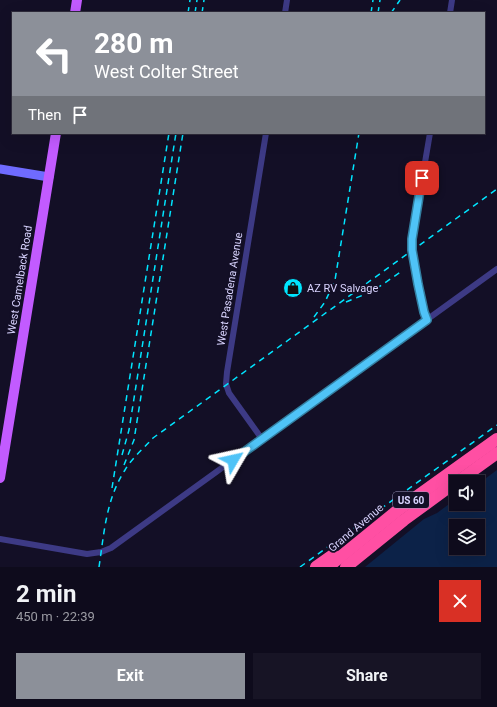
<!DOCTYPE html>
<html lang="en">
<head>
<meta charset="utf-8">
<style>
	body { margin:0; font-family:Roboto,sans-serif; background:#171425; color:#f1f3f6; height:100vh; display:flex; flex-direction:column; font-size:15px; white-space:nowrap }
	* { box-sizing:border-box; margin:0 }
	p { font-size:13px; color:#9b9ba3 }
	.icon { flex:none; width:22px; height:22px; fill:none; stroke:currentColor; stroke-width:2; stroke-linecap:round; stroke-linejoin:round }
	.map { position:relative; height:567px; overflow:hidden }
	.drawer { display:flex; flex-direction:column; background:#0e0b1c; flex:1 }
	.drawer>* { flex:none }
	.hud { position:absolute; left:12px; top:12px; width:473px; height:122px; border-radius:0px; box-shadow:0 4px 16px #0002,0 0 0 1px #2e2b3b; background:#8c9099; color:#fff; overflow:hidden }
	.fabs { position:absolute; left:449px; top:475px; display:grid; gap:8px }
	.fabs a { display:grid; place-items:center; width:36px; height:36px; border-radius:0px; background:#0e0b1c; box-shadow:0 4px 16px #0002,0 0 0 1px #2e2b3b; font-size:20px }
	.pin { position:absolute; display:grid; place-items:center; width:34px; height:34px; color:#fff; margin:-17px; border-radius:8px; box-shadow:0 2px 6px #0006 }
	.me { position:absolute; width:44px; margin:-22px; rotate:54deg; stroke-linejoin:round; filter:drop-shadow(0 0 3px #0008) }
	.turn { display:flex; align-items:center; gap:14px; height:84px; padding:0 16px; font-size:18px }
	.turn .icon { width:52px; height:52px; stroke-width:2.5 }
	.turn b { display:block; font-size:28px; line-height:34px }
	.then { display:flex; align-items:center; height:38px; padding:0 16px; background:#0003; gap:8px; font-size:15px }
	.round { display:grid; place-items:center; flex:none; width:42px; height:42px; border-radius:0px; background:#171425 }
	.headline { display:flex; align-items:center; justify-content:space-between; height:68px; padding:0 16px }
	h1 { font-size:24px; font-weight:700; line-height:30px }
	.cta { display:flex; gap:8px; margin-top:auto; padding:8px 16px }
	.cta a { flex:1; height:46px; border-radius:0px; background:#8c9099; color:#fff; font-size:16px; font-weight:700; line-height:46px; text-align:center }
	.cta a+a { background:#171425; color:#f1f3f6 }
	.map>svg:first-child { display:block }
</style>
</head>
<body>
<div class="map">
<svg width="497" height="567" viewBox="0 0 497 567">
	<rect width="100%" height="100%" fill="#130f26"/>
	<path fill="#0c2248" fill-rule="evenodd" d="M497,470V567H365L424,519L437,513L456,499V504H478V484ZM456,526H478V548H456Z"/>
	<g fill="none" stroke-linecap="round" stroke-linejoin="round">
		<g stroke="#3d3a85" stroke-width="6">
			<path d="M285,13L287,0"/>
			<path d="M450,13L452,0"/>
			<path d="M427,320C419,298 411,261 412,239L430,133"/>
			<path d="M262,439L229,393L226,384L227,372L266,133"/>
			<path d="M0,539L87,554L101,552L111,548L497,269"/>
		</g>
		<path stroke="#6f6bff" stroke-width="9" d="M0,169L49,177"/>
		<g stroke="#c25bff" stroke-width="10">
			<path d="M75,13L77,0"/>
			<path d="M0,478L56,133"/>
		</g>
		<g stroke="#ff4fa3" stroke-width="12">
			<path d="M457,482L497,453"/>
			<path d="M316,567L333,555"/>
			<path d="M328,567L398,510L497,439"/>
			<path d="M346,567L404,520L456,482"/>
		</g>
		<g stroke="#00e5ff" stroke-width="1.5" stroke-dasharray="6 5" stroke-linecap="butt">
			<path d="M188,13L190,0"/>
			<path d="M195,13L197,0"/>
			<path d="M202,13L204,0"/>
			<path d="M371,13L373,0"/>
			<path d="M378,13L380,0"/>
			<path d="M391,13L400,0"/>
			<path d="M346,302L373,291L402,271"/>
			<path d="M314,317L325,302L335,280L359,133"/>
			<path d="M122,455L129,430L176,133"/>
			<path d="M124,465L134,440L183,133"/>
			<path d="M112,488L169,133"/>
			<path d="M99,567C104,534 106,499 125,470C132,458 144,448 153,438L497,189"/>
			<path d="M300,567L497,425"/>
		</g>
	</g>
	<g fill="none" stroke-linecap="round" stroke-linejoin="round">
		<g stroke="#337fa1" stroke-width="10">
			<path id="route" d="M233,460L427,320L424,312L418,284L412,250V239L422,178"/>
		</g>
		<use href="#route" stroke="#4fc3f7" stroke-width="7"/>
	</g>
	<defs>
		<g id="shop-disc" transform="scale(1)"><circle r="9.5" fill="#00e5ff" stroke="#130f26"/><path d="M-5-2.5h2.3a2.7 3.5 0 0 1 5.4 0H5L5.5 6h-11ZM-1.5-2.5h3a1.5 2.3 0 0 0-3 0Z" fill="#111"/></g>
	</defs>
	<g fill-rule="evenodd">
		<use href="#shop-disc" x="293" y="288"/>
	</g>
	<g text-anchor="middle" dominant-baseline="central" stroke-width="4" stroke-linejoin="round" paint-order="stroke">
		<rect fill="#130f26" stroke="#9e99be" stroke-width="1" x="393" y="492" width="36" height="16" rx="3"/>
		<g font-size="10" font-weight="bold" fill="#d9d4ff">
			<text x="411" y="500">US 60</text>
		</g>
		<g font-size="11" fill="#d9d4ff" stroke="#130f26">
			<text transform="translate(20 280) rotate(-81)">West Camelback Road</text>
			<text transform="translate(230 289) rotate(-81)">West Pasadena Avenue</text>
			<text transform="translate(356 528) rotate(-40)">Grand Avenue</text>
		</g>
		<g font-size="11" fill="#d9d4ff" stroke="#130f26" text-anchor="start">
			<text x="307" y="288">AZ RV Salvage</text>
		</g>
	</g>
</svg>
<div class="fabs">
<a><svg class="icon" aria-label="sound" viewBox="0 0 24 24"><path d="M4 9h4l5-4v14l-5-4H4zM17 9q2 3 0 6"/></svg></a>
<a><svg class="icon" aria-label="layers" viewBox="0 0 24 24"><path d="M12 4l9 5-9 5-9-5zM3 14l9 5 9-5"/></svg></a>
</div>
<div class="pin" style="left:422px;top:178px;background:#d93025"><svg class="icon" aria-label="arrive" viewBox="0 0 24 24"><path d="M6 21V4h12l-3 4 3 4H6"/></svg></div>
<svg class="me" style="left:233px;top:460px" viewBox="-20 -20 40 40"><path d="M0-17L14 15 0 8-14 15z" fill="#4fc3f7" stroke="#fff" stroke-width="4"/></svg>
<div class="hud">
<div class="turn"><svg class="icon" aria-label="left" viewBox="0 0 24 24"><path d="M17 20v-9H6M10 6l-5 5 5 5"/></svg><div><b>280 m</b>West Colter Street</div></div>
<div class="then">Then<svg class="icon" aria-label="arrive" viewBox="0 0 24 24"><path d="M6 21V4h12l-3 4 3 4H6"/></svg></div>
</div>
</div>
<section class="drawer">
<div class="headline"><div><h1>2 min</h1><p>450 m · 22:39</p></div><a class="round" style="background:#d93025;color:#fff"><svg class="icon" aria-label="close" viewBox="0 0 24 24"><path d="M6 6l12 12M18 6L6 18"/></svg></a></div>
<div class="cta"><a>Exit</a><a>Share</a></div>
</section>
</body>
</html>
